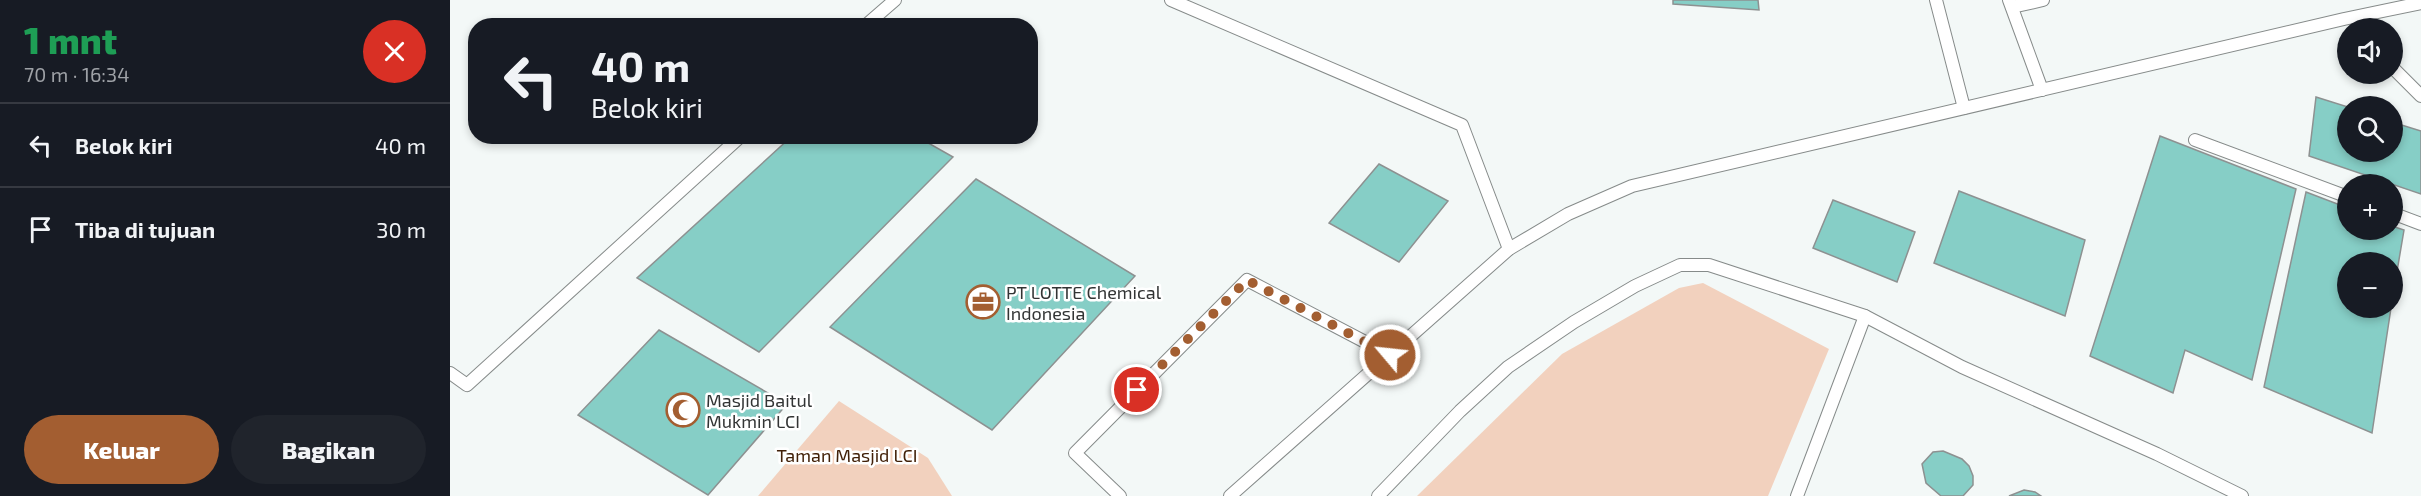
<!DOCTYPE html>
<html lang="id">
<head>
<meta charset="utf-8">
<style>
	body { margin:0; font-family:"Exo 2",sans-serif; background:#20242c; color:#f1f3f6; height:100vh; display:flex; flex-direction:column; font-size:22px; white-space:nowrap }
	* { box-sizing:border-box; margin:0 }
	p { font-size:20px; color:#9ea1a6 }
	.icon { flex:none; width:33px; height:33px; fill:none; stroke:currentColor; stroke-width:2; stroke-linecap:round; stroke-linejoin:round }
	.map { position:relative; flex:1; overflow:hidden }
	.details { display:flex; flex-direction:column; background:#171b24; width:450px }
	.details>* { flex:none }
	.guide { position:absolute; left:18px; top:18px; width:570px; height:126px; border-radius:24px; box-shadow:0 3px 9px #0003; background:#171b24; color:#f1f3f6; overflow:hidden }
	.tools { position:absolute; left:1887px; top:18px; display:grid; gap:12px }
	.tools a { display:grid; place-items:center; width:66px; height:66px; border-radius:50%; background:#171b24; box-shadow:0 3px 9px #0003; font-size:30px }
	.pin { position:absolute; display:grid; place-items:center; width:51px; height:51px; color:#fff; margin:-26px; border:3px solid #fff; border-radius:50%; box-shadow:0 2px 6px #0007 }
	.me { position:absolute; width:66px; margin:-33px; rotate:298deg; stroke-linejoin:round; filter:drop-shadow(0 0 4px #0008) }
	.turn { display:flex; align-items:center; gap:21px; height:126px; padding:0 24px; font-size:27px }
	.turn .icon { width:78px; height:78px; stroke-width:2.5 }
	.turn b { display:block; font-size:42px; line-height:51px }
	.round { display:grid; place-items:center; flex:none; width:63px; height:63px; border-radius:32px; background:#20242c }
	.summary { display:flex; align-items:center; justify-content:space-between; height:102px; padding:0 24px }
	h1 { font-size:36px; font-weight:800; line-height:45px; color:#1e9e55 }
	.cta { display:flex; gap:12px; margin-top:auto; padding:12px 24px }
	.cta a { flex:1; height:69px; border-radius:36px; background:#a35e31; color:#fff; font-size:24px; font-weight:800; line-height:69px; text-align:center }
	.cta a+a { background:#20242c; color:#f1f3f6 }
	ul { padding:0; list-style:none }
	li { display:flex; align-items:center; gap:18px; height:84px; padding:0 24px; border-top:2px solid #363941 }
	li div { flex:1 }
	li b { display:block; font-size:22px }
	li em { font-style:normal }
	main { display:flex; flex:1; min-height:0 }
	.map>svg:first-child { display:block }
</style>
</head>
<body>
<main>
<section class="details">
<div class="summary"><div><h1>1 mnt</h1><p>70 m · 16:34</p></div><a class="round" style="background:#d93025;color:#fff"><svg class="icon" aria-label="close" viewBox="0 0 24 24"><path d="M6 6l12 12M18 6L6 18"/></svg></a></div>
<ul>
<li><svg class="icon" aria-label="left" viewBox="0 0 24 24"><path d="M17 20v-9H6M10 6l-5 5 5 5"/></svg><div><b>Belok kiri</b></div><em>40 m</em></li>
<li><svg class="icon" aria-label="arrive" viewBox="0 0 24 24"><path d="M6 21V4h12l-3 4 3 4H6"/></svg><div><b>Tiba di tujuan</b></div><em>30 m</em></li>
</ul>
<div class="cta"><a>Keluar</a><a>Bagikan</a></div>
</section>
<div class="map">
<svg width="1971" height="496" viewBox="0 0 1971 496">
	<rect width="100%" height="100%" fill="#f3f8f7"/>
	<g fill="#f2d1be">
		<path d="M1253,283L1379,349L1318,496H967L1112,354L1229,288Z"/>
		<path d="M389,401L478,458L502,496H308Z"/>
	</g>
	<g fill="#86cec6" stroke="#8d9191" stroke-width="1.5">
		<path d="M1223,0H1308L1309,10L1223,4Z"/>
		<path d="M1866,97L1898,107V152H1942V122L1971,131V194L1859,156Z"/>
		<path d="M342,136H466L503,157L309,352L187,278Z"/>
		<path d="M1710,136L1846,189L1802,380L1735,350L1723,393L1640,356Z"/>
		<path d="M929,164L998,201L949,262L879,223Z"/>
		<path d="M526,179L685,276L542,430L380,327Z"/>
		<path d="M1509,191L1635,240L1615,316L1484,263Z"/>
		<path d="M1856,192L1898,208V230H1942V226L1954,230L1942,301V262H1898V308H1941L1922,433L1814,387Z"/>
		<path d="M1383,200L1465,232L1447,282L1363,248Z"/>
		<path d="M209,330L337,404L258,495L128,415Z"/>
		<path d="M1493,451L1512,459L1519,466L1523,476V485L1513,496H1491L1476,483L1472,464L1483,452Z"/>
		<path d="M1574,490L1585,492L1591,496H1559Z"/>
	</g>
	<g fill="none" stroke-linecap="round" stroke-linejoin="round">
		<g stroke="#868b8a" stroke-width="14">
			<g id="lane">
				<path d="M721,0L1012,125L1059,249"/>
				<path d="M1486,0L1514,108"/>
				<path d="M1559,0L1592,90"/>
				<path d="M1562,7L1593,0"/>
				<path d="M415,26L445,0"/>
				<path d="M1942,67L1971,96"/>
				<path d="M1745,140L1898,197"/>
				<path d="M1942,213L1971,224"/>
				<path d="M0,373L17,385L291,136"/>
				<path d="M670,496L625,453L797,280L940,355"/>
				<path d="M780,496L1059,249L1118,214L1182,186L1894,19L1971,3"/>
				<path d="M928,496L1010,411L1058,367L1124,322L1185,286L1230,265H1259L1415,316L1512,367L1707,454L1792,496"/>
				<path d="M1347,496L1415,316"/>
			</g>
		</g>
		<use href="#lane" stroke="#fff" stroke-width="12"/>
	</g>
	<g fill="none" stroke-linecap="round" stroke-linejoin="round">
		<path stroke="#a35e31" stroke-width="10" stroke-dasharray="0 18" d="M687,390L797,280L940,355"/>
	</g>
	<defs>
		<g id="office-ring" transform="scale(1.725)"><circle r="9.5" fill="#fff" stroke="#a35e31" stroke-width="1.5"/><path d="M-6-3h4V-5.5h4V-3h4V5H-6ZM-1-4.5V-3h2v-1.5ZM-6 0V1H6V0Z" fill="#a35e31"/></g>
		<g id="mosque-ring" transform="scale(1.725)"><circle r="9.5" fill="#fff" stroke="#a35e31" stroke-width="1.5"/><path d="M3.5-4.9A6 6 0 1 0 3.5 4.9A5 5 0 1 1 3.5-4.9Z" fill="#a35e31"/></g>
	</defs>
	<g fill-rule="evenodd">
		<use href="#office-ring" x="533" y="302"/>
		<use href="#mosque-ring" x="233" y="410"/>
	</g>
	<g text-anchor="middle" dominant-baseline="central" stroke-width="5" stroke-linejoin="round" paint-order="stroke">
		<g font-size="18" fill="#323434" stroke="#fff" text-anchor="start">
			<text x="556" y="292">PT LOTTE Chemical<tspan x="556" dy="21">Indonesia</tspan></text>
			<text x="256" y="400">Masjid Baitul<tspan x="256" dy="21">Mukmin LCI</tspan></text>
		</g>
		<g font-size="18" fill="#412008" stroke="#fff">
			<text x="397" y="455">Taman Masjid LCI</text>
		</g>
	</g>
</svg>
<div class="tools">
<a><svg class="icon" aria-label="sound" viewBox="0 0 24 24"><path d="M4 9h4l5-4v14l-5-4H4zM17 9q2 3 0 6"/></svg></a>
<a><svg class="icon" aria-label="search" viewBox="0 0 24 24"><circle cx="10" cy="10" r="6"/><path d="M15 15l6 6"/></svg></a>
<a>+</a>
<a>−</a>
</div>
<div class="pin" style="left:687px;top:390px;background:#d93025"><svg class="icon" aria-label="arrive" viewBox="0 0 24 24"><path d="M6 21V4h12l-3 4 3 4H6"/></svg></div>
<svg class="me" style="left:940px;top:355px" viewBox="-20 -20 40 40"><circle r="17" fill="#a35e31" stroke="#fff" stroke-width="3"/><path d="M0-11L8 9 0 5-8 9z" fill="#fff"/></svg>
<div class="guide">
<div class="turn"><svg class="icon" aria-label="left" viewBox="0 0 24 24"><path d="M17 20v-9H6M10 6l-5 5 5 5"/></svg><div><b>40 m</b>Belok kiri</div></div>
</div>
</div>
</main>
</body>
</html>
